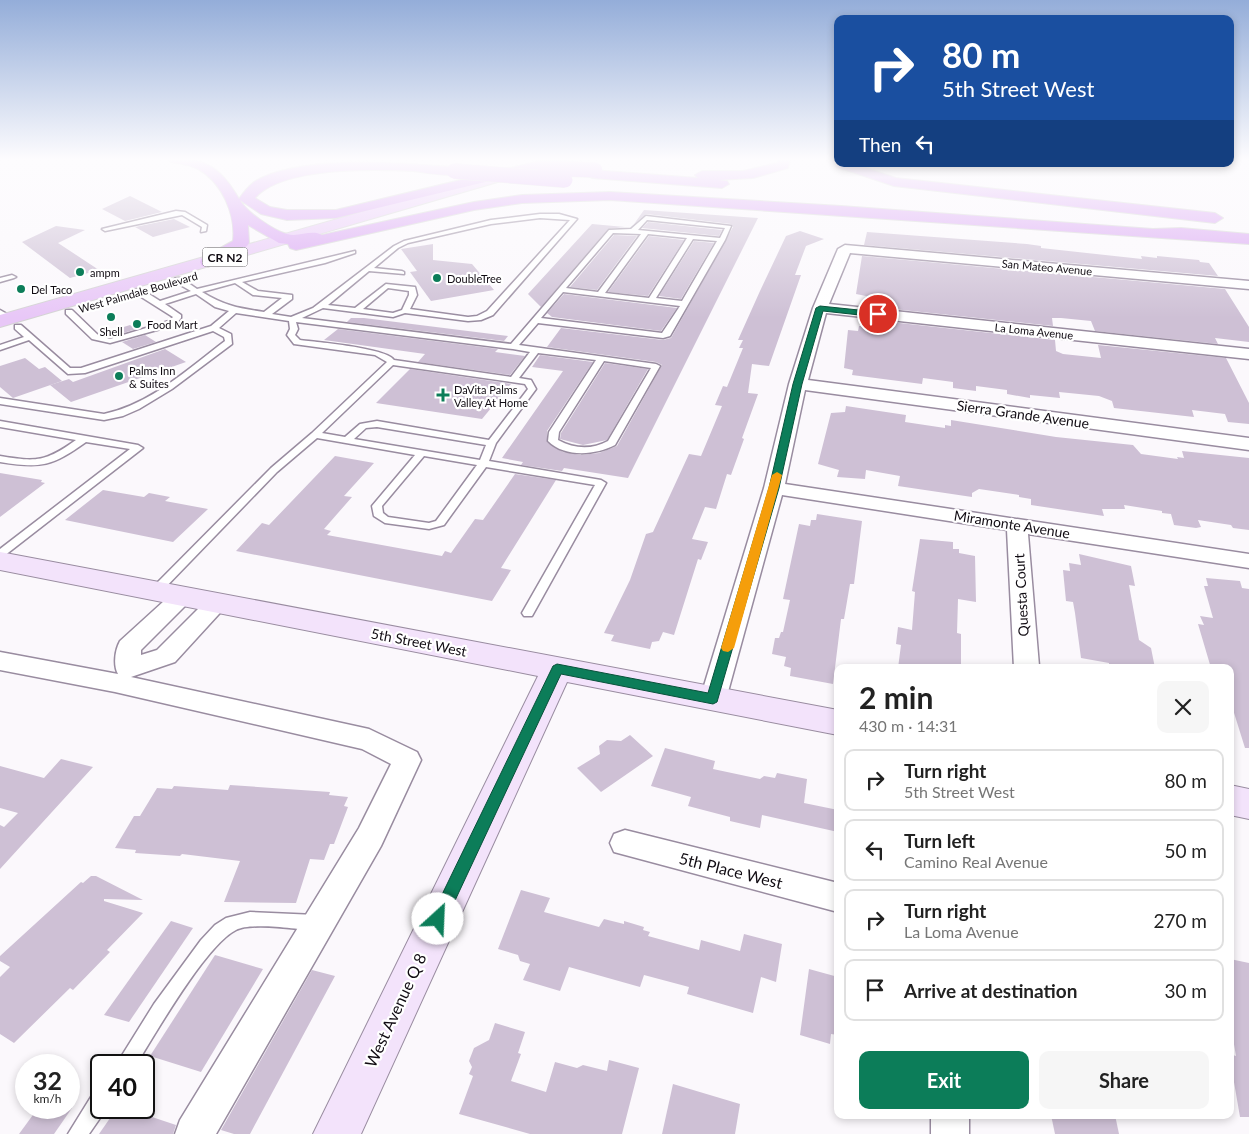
<!DOCTYPE html>
<html lang="en">
<head>
<meta charset="utf-8">
<style>
	body { margin:0; font-family:Lato,sans-serif; background:#f6f6f6; color:#222; height:100vh; display:flex; flex-direction:column; font-size:19px; white-space:nowrap }
	* { box-sizing:border-box; margin:0 }
	p { font-size:16px; color:#767676 }
	.icon { flex:none; width:28px; height:28px; fill:none; stroke:currentColor; stroke-width:2; stroke-linecap:round; stroke-linejoin:round }
	.map { position:relative; flex:1; overflow:hidden }
	.sheet { position:absolute; left:834px; top:664px; width:400px; height:455px; display:flex; flex-direction:column; background:#fff; border-radius:10px; box-shadow:0 2px 8px #0003 }
	.sheet>* { flex:none }
	.hud { position:absolute; left:834px; top:15px; width:400px; height:152px; border-radius:10px; box-shadow:0 2px 8px #0003; background:#1a4fa0; color:#fff; overflow:hidden }
	.speed { position:absolute; left:15px; top:1054px; display:flex; gap:10px; font-size:25px; font-weight:700; text-align:center }
	.speed>* { display:grid; place-content:center; width:65px; height:65px; border-radius:50%; background:#fff; box-shadow:0 2px 8px #0003; line-height:1 }
	.speed small { font-size:12px; font-weight:400 }
	.speed .limit { border:2px solid #111; border-radius:8px; background:#fff; color:#111 }
	.pin { position:absolute; display:grid; place-items:center; width:42px; height:42px; color:#fff; margin:-21px; border:2px solid #fff; border-radius:50%; box-shadow:0 1px 5px #0007 }
	.me { position:absolute; width:55px; margin:-28px; rotate:25deg; stroke-linejoin:round; filter:drop-shadow(0 0 4px #0008) }
	.turn { display:flex; align-items:center; gap:18px; height:105px; padding:0 25px; font-size:22px }
	.turn .icon { width:65px; height:65px; stroke-width:2.5 }
	.turn b { display:block; font-size:35px; line-height:42px }
	.then { display:flex; align-items:center; height:48px; padding:0 25px; background:#0003; gap:10px; font-size:19px }
	.round { display:grid; place-items:center; flex:none; width:52px; height:52px; border-radius:10px; background:#f6f6f6 }
	.headline { display:flex; align-items:center; justify-content:space-between; height:85px; padding:0 25px }
	h1 { font-size:30px; font-weight:700; line-height:38px }
	.primary-button { display:flex; gap:10px; margin-top:auto; padding:10px 25px }
	.primary-button a { flex:1; height:58px; border-radius:10px; background:#0c7d59; color:#fff; font-size:20px; font-weight:700; line-height:58px; text-align:center }
	.primary-button a+a { background:#f6f6f6; color:#222 }
	ul { padding:0; list-style:none }
	li { display:flex; align-items:center; gap:15px; height:62px; margin:0 10px 8px; padding:0 15px; border:2px solid #e0e0e0; border-radius:10px }
	li div { flex:1 }
	li b { display:block; font-size:19px }
	li em { font-style:normal }
	.map>svg:first-child { display:block }
</style>
</head>
<body>
<div class="map">
<svg width="1249" height="1134" viewBox="0 0 1249 1134">
	<rect width="100%" height="100%" fill="#fbf8fc"/>
	<g fill="#cec0d5">
		<path d="M130,196L162,212L125,221L102,209Z"/>
		<path d="M644,210L758,218L628,478L564,468L562,471L521,465L523,462L502,458L563,371L532,367L540,355L593,362L547,431V442L563,452L581,455L599,453L617,446L662,365L656,362L547,347L561,328L663,340L671,338L733,227L731,224L646,214L634,224Z"/>
		<path d="M174,219L190,227L153,237L135,227Z"/>
		<path d="M648,222L722,230L719,236L642,228Z"/>
		<path d="M592,224L625,227L608,229L541,307L528,294Z"/>
		<path d="M56,226L85,230L58,243L99,270L70,278L22,242Z"/>
		<path d="M800,231L824,239L806,246L795,275H801L769,366L752,364L748,393L758,394L742,438L744,439L731,475L727,474L716,509L705,507L692,539L708,542L701,560L698,559L674,635L663,632L659,641L652,642L650,649L611,641L614,635L604,633L630,580L646,534L653,532L689,454L701,456L722,406L715,405L723,386L727,387L743,348H739L743,340H738L760,291L786,236Z"/>
		<path d="M867,232L1027,244L1041,246V248L1142,259L1141,256L1157,258V256L1199,260L1200,262L1209,263L1218,276L864,245Z"/>
		<path d="M614,235L637,236L597,290L570,287Z"/>
		<path d="M649,236L684,240L648,296L608,292Z"/>
		<path d="M694,241L714,243L681,299L659,296Z"/>
		<path d="M433,244V260L472,264L494,290L431,301L410,272L417,271L401,249Z"/>
		<path d="M862,256L1225,289L1249,327V342L1215,338L1218,344L1095,331L1091,321L1061,318H1052L1053,326L865,306L866,296L856,294Z"/>
		<path d="M564,294L677,308L661,331L552,317L547,313Z"/>
		<path d="M351,318H364L508,336L504,341L347,322Z"/>
		<path d="M863,319L1055,340L1056,351L1063,354L1101,358L1098,345L1226,358L1249,403V424L1228,422L1225,414L1192,410L1194,417L1114,408L1112,401L1099,396L1059,392L1060,398L1030,395V398L1007,394V390L976,386V391L953,388V382L923,378L922,384L852,375L853,370L844,368L848,330L858,331L859,326H862Z"/>
		<path d="M130,325L136,329L114,336L108,332Z"/>
		<path d="M338,329L498,349L495,352L525,356L510,375L418,362L425,354L324,340Z"/>
		<path d="M145,335L156,342L133,349L122,342Z"/>
		<path d="M165,349L186,362L71,402L50,385L69,379L73,382Z"/>
		<path d="M25,358L39,369L45,367L62,381L13,398L0,387V366Z"/>
		<path d="M605,363L648,369L607,440L583,445L560,439L561,433Z"/>
		<path d="M410,369L511,384L482,419L376,403Z"/>
		<path d="M846,406L906,415L905,422L945,428V425L951,426V420L1056,437L1133,445L1141,454L1178,459L1177,457L1184,458L1182,451L1249,458V530L1233,528L1231,525L1198,520L1201,527L1196,528L1174,525L1171,514L1162,513V511L1124,505L1125,509H1102L1104,516L1031,505V499L1019,497V495L979,489L972,493V497L898,486L900,476L866,470L865,479L837,477L839,470L818,464L831,413L845,412Z"/>
		<path d="M335,456L374,463L344,496L352,497L324,529L331,531L327,535L442,556L445,551L451,553L475,519L483,520L515,474L556,480L501,568L511,570L492,601L236,551L262,523L269,525Z"/>
		<path d="M0,473L42,480L41,482L45,483L0,517Z"/>
		<path d="M103,490L144,497L149,493L170,497L165,501L208,509L173,542L65,520Z"/>
		<path d="M817,514L862,521L854,584H850L844,619H841L833,684L790,676L791,668L784,666L786,657L772,654L775,638H779L781,632H783L790,600L783,599L799,524L810,526L811,520H816Z"/>
		<path d="M920,539L953,542V549H959V553L975,556L976,602L958,599L957,633L961,634V668H898L901,645L896,644L898,627L912,630L915,592L912,591Z"/>
		<path d="M1079,554L1131,566L1135,586L1129,585L1139,640L1151,648L1155,668H1109V663L1081,658L1075,613L1073,602L1066,601L1063,570L1070,571L1069,563L1081,565Z"/>
		<path d="M1206,578L1240,581L1242,588L1249,589V748H1245L1230,700V668H1211L1198,624L1204,625L1200,616L1213,618L1204,586H1208Z"/>
		<path d="M630,735L653,756L601,792L577,768L600,754L599,746L607,740L621,741Z"/>
		<path d="M665,748L715,761L713,769L760,779L764,776L775,778L777,773L807,779L804,803L838,810V832L762,815L760,828L730,821V817L688,806L691,797L651,786Z"/>
		<path d="M61,759L93,767L0,869V825L4,827L18,813L0,808V766L44,778Z"/>
		<path d="M230,785L330,792L329,795L348,797L344,806L348,807L334,844H330L324,860L310,859L296,903L224,902L240,861L182,854L180,856L135,853L136,850L115,848L134,816H140L157,788L172,789L174,786L228,790Z"/>
		<path d="M91,876H96L143,900L104,899V901L143,913L107,950L110,952L73,990L70,988L14,1043L0,1034V977L10,967L0,961V956L81,882L83,883Z"/>
		<path d="M521,890L550,898L544,912L599,927L604,919L624,924V921L644,927L643,930L650,932L648,936L699,950L701,940L740,951L744,934L782,944L776,982L761,977L753,1013L687,994L689,987L644,975L640,987L569,967L560,991L523,980L530,964L520,961L518,955L498,949Z"/>
		<path d="M171,921L193,928L129,1022L104,1015Z"/>
		<path d="M215,955L263,969L201,1072L150,1056Z"/>
		<path d="M1230,959L1249,963V1117H1240L1230,1059V1054L1236,1056L1230,1021Z"/>
		<path d="M809,969L838,977V1035L831,1034L830,1044L800,1035Z"/>
		<path d="M312,970L335,976L250,1134H234L221,1130Z"/>
		<path d="M495,1023L525,1032L518,1053L521,1054L511,1081L546,1092L555,1062L577,1068L583,1065L607,1071L609,1060L639,1068L622,1134H530L459,1114L473,1076L469,1074L472,1067L469,1061L474,1048L489,1040Z"/>
		<path d="M673,1084L740,1104L735,1134H662Z"/>
		<path d="M38,1108H72L54,1134H19Z"/>
		<path d="M117,1108H125L176,1125L173,1134H99Z"/>
		<path d="M1051,1115H1115L1119,1134H1055Z"/>
	</g>
	<g fill="none" stroke-linecap="round" stroke-linejoin="round">
		<g stroke="#998ca0" stroke-width="3">
			<g id="lane">
				<path d="M176,211L185,212L207,225L206,231L201,232L202,227L182,215L105,231L102,229Z"/>
				<path d="M540,214H559L577,219L493,315L481,320L468,321L405,313L393,317L323,308L302,318L511,344L609,230L631,229L646,216L731,226L725,240L670,336L663,338L538,323L519,345L656,364L660,366L615,445C596,455 565,458 548,441L549,432L596,360L538,353L519,378L531,380L536,389L496,443L489,461L601,480L606,483L532,616H524L522,613L595,485L486,467L444,525L429,529L385,523L374,516L372,506L415,455L317,438L277,472L159,594H151L149,591L271,468L312,433L387,362L375,355L294,344L287,335L290,329L289,321L236,313L219,328L231,334L232,344L172,389L139,409L123,416L104,420L0,404V398L104,414C151,404 188,369 225,341L224,337L213,331L85,373L68,374L29,340L0,350V345L24,337L15,329V325H21L70,368H81L211,326L229,311L215,307L196,294L165,304L181,315V318L175,325L110,343L92,339L66,314V310H72L98,335L110,339L169,321L173,317L135,293V289H141L160,301L191,291L175,282V278H181L197,289L355,251V253L325,263L242,282L258,291L292,295V299L272,314L291,317L313,308L394,246L404,241L491,220ZM540,218L570,220L487,311L477,316L468,317L410,309L417,295L415,287L386,284L355,308L328,305L369,271L404,274V272L402,271L374,268L398,248L408,243L491,224ZM647,220L725,228L720,238L638,230ZM613,233L641,234L598,292L566,288ZM648,234L687,238L649,298L605,293ZM693,239L717,241L682,301L656,298ZM235,283L253,295L282,298L264,312C238,308 225,306 202,292ZM388,288L409,291V295L402,310L393,313L363,309ZM563,292L680,306L662,333L541,318ZM296,322L513,349L530,352L511,377L394,360C387,348 316,342 300,340L295,335L298,329ZM604,361L651,368L608,441C591,450 575,449 558,440L559,432ZM393,365L525,384L528,389L489,440L377,421L360,424L345,437L322,433ZM377,427L486,445L480,460L354,439L366,428ZM424,456L477,465L436,521L429,523L388,517L383,513L382,506Z"/>
				<path d="M12,275L16,277L14,278L0,282V278Z"/>
				<path d="M0,310L7,314L3,323H0Z"/>
				<path d="M0,421L138,445L143,448L4,556L0,557V549L130,449L86,442C52,466 42,469 0,462V456C37,462 45,462 76,440L0,427Z"/>
				<path d="M250,912L316,915L322,918L324,923L322,928L316,931C298,929 251,922 236,930C206,945 155,1034 136,1065H116L154,1004L201,940L215,925L226,918Z"/>
				<path d="M101,1090V1108H107L89,1134H68L94,1092Z"/>
			</g>
		</g>
		<g stroke="#998ca0" stroke-width="3">
			<g id="street">
				<path d="M845,245L1249,281V289L850,253L829,304L1249,349V359L826,313L808,380L1249,438V450L805,390L785,484L1249,554V568L1028,534L1039,666L1014,668L1007,530L782,495L726,699L722,706L713,709L704,706L700,699L764,488L789,384L813,308L838,249Z"/>
				<path d="M183,588L191,591L195,596L141,650V655L157,650L209,598L217,595L225,598L229,603L175,662L131,677L369,729L417,752L421,760L381,846L216,1134H175L180,1120L359,828L391,764L362,749L115,692L0,670V652L118,674C113,665 115,650 120,641L175,591Z"/>
				<path d="M625,830L838,883V912L614,852L610,843L614,834Z"/>
				<rect x="931" y="1115" width="38" height="19"/>
			</g>
		</g>
		<g stroke="#998ca0" stroke-width="2">
			<g id="secondary">
				<path d="M0,552L838,710V735L567,682L361,1134H313L538,676L0,570Z"/>
				<path d="M1230,785L1249,789V819L1230,815Z"/>
			</g>
		</g>
		<g stroke="#d4d3d4" stroke-width="2">
			<path id="primary" d="M520,167L525,168L527,171L525,174L0,327V315Z"/>
		</g>
		<g stroke="#d4d3d4" stroke-width="2">
			<g id="highway">
				<path d="M169,159C206,157 221,168 239,199C243,193 249,186 254,182C299,154 403,163 454,167L461,171C455,179 423,172 413,171C372,169 282,167 255,198L270,207L287,210H336L548,159H570L568,162L336,218L287,220L261,214L240,200C245,211 274,231 287,234C298,238 311,229 322,235L474,202L522,195L610,192L841,206L1153,229L1181,228L1249,234V244L610,200L522,203L474,210L296,250L290,248L288,244L279,243L248,225L249,243L247,246L208,267L202,266L200,262L202,258L233,241C236,215 222,182 198,169C190,165 181,164 171,162Z"/>
				<path d="M778,159H790L788,168L753,178L718,180L727,181L729,184L722,188L592,178L585,174L592,170L698,178L695,175L702,171H743L777,163Z"/>
				<path d="M838,161V164H854L896,178L1215,213L1223,218L1215,223L894,186L837,167L835,164Z"/>
			</g>
		</g>
		<use href="#lane" fill="#fff" fill-rule="evenodd"/>
		<use href="#street" fill="#fff" fill-rule="evenodd"/>
		<use href="#secondary" fill="#f3e3fb" fill-rule="evenodd"/>
		<use href="#primary" fill="#e8c7f7" fill-rule="evenodd"/>
		<use href="#highway" fill="#d8a2f2" fill-rule="evenodd"/>
		<g stroke="#d4d3d4" stroke-width="16" stroke-linecap="butt">
			<g id="highway-bridge">
				<path d="M545,168L595,170"/>
				<path d="M454,171L565,180"/>
			</g>
		</g>
		<use href="#highway-bridge" stroke="#d8a2f2" stroke-width="15"/>
	</g>
	<linearGradient id="sky" x2="0" y2="1"><stop stop-color="#94add9"/><stop offset="0.5" stop-color="#fdfcfe"/><stop offset="1" stop-color="#fdfcfe" stop-opacity="0"/></linearGradient>
	<rect width="1249" height="318" fill="url(#sky)"/>
	<path fill="#0c7d59" stroke="#08513a" d="M820,306L878,312L882,314L878,317L823,311L802,384L779,488L717,702L713,704L561,674L444,924L438,926L433,924L430,919L433,913L553,666L557,664L708,693L769,488L793,384L816,308Z"/>
	<path fill="#f59e0b" d="M777,472L782,475L734,648L728,652L723,651L721,648L772,475Z"/>
	<g fill="#0c7d59" stroke="#fff" stroke-width="2">
		<circle cx="80" cy="272" r="5"/>
		<circle cx="437" cy="278" r="5"/>
		<circle cx="21" cy="289" r="5"/>
		<circle cx="111" cy="317" r="5"/>
		<circle cx="137" cy="324" r="5"/>
		<circle cx="119" cy="376" r="5"/>
		<path d="M440.5 387.5h5v5h5v5h-5v5h-5v-5h-5v-5h5z"/>
	</g>
	<g text-anchor="middle" dominant-baseline="central" stroke-width="4.5" stroke-linejoin="round" paint-order="stroke">
		<g font-size="11" fill="#100b12" stroke="#fff">
			<text transform="translate(1047 267) rotate(5)">San Mateo Avenue</text>
			<text transform="translate(138 292) rotate(-16)">West Palmdale Boulevard</text>
			<text transform="translate(1034 331) rotate(6)">La Loma Avenue</text>
		</g>
		<g font-size="11" fill="#100b12" stroke="#fff" text-anchor="start">
			<text x="90" y="272">ampm</text>
			<text x="447" y="278">DoubleTree</text>
			<text x="31" y="289">Del Taco</text>
			<text x="147" y="324">Food Mart</text>
			<text x="111" y="331" text-anchor="middle">Shell</text>
			<text x="129" y="370">Palms Inn<tspan x="129" dy="13">&amp; Suites</tspan></text>
			<text x="454" y="389">DaVita Palms<tspan x="454" dy="13">Valley At Home</tspan></text>
		</g>
		<rect fill="#fff" stroke="#585459" stroke-width="1" x="202.5" y="247.5" width="45" height="19" rx="4"/>
		<g font-size="12" font-weight="bold" fill="#100b12">
			<text x="225" y="257">CR N2</text>
		</g>
		<g font-size="14" fill="#100b12" stroke="#fff">
			<text transform="translate(1023 414) rotate(8)">Sierra Grande Avenue</text>
			<text transform="translate(1012 524) rotate(9)">Miramonte Avenue</text>
			<text transform="translate(1021 595) rotate(-93)">Questa Court</text>
			<text transform="translate(419 642) rotate(11)">5th Street West</text>
		</g>
		<g font-size="16" fill="#100b12" stroke="#fff">
			<text transform="translate(731 870) rotate(14)">5th Place West</text>
			<text transform="translate(395 1010) rotate(-65)">West Avenue Q 8</text>
		</g>
	</g>
</svg>
<div class="speed"><div>32<small>km/h</small></div><div class="limit">40</div></div>
<div class="pin" style="left:878px;top:314px;background:#d93025"><svg class="icon" aria-label="arrive" viewBox="0 0 24 24"><path d="M6 21V4h12l-3 4 3 4H6"/></svg></div>
<svg class="me" style="left:438px;top:919px" viewBox="-20 -20 40 40"><circle r="19" fill="#fff"/><path d="M0-13L10 11 0 6-10 11z" fill="#0c7d59"/></svg>
<div class="hud">
<div class="turn"><svg class="icon" aria-label="right" viewBox="0 0 24 24"><path d="M7 20v-9h11M14 6l5 5-5 5"/></svg><div><b>80 m</b>5th Street West</div></div>
<div class="then">Then<svg class="icon" aria-label="left" viewBox="0 0 24 24"><path d="M17 20v-9H6M10 6l-5 5 5 5"/></svg></div>
</div>
<section class="sheet">
<div class="headline"><div><h1>2 min</h1><p>430 m · 14:31</p></div><a class="round"><svg class="icon" aria-label="close" viewBox="0 0 24 24"><path d="M6 6l12 12M18 6L6 18"/></svg></a></div>
<ul>
<li><svg class="icon" aria-label="right" viewBox="0 0 24 24"><path d="M7 20v-9h11M14 6l5 5-5 5"/></svg><div><b>Turn right</b><p>5th Street West</p></div><em>80 m</em></li>
<li><svg class="icon" aria-label="left" viewBox="0 0 24 24"><path d="M17 20v-9H6M10 6l-5 5 5 5"/></svg><div><b>Turn left</b><p>Camino Real Avenue</p></div><em>50 m</em></li>
<li><svg class="icon" aria-label="right" viewBox="0 0 24 24"><path d="M7 20v-9h11M14 6l5 5-5 5"/></svg><div><b>Turn right</b><p>La Loma Avenue</p></div><em>270 m</em></li>
<li><svg class="icon" aria-label="arrive" viewBox="0 0 24 24"><path d="M6 21V4h12l-3 4 3 4H6"/></svg><div><b>Arrive at destination</b></div><em>30 m</em></li>
</ul>
<div class="primary-button"><a>Exit</a><a>Share</a></div>
</section>
</div>
</body>
</html>
